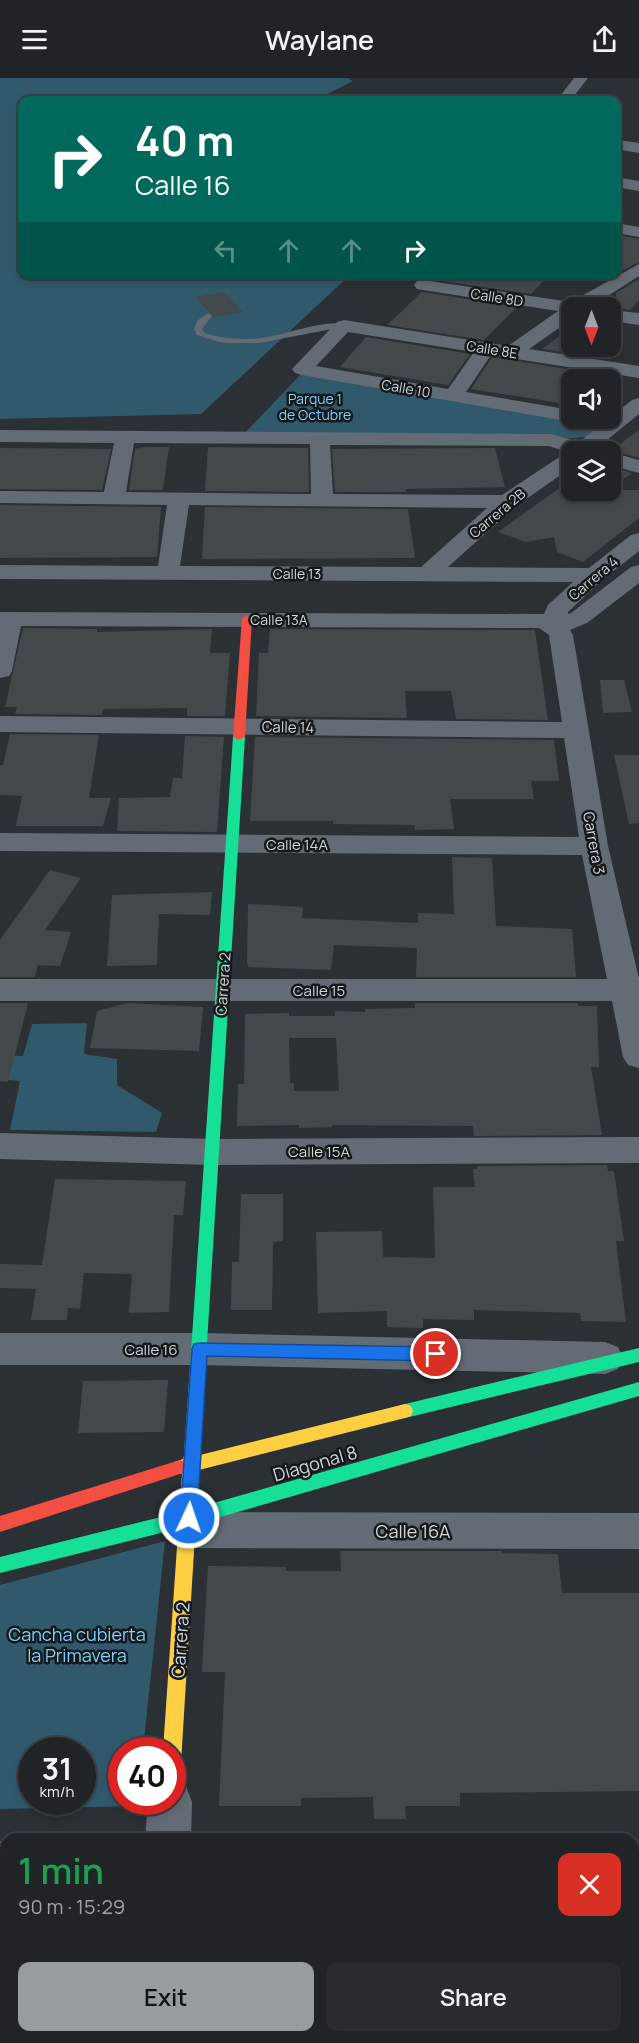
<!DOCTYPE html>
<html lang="en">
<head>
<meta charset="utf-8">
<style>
	body { margin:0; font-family:Manrope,sans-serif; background:#282c2f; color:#f1f3f6; height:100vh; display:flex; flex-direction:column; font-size:22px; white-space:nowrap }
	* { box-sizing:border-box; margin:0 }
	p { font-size:20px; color:#a2a4a7 }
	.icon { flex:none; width:33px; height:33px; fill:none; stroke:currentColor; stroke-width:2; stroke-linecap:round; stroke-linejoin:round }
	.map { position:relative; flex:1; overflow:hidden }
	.panel { position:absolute; left:0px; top:1755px; width:639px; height:210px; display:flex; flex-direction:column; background:#202427; border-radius:18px 18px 0 0; box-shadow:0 3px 9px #0003,0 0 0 2px #3d4144 }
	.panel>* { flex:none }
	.hud { position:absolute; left:18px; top:18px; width:603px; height:183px; border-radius:12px; box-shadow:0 3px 9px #0003,0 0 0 2px #3d4144; background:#00695c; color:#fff; overflow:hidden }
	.needle { width:39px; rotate:180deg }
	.tools { position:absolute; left:561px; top:219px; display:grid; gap:12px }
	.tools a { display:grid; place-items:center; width:60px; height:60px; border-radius:12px; background:#202427; box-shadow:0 3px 9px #0003,0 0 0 2px #3d4144; font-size:30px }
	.speed { position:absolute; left:18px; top:1659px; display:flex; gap:12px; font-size:30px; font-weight:700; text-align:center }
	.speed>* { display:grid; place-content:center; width:78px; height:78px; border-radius:50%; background:#202427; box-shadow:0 3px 9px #0003,0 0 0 2px #3d4144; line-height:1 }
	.speed small { font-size:15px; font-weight:400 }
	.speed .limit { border:9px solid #d22; background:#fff; color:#111 }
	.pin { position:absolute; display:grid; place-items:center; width:51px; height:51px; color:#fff; margin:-26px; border:3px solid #fff; border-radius:50%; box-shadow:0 2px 6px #0007 }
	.me { position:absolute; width:66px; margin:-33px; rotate:3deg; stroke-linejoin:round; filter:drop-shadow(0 0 4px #0008) }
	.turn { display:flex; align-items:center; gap:21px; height:126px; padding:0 18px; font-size:27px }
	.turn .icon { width:78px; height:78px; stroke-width:2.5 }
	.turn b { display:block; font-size:42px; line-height:51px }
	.lanes { display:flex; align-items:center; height:57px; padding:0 18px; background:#0003; justify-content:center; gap:30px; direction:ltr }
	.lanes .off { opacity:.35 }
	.round { display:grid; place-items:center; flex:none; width:63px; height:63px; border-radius:12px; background:#282c2f }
	.head { display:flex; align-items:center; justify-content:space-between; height:102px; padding:0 18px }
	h1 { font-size:36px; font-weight:600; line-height:45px; color:#1e9e55 }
	.button { display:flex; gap:12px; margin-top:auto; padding:12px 18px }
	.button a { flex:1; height:69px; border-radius:12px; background:#969c9f; color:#111; font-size:24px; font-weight:600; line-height:69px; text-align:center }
	.button a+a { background:#282c2f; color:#f1f3f6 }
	header { display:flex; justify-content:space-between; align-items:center; height:78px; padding:0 18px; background:#202427; font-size:27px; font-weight:600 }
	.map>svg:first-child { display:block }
</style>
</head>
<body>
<header><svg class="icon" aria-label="menu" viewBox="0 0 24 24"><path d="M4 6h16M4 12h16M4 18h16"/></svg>Waylane<svg class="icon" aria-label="share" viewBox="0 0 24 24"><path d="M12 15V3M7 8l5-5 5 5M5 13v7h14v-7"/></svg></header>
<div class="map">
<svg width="639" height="1965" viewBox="0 0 639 1965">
	<rect width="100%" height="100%" fill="#2a3034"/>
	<g fill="#31596c" fill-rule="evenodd">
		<path d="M0,0H347L353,3L316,22H22V196L350,197L201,336L0,341Z"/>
		<path d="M301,296L572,340L615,345L597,358L551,362L243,357Z"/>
		<path d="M87,945L84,976L117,981V1007L162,1035L156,1054L10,1052L20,1003L0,1001V977L23,978L32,946Z"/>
		<path d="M165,1463L143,1672H122V1724H137V1728L0,1731V1507ZM32,1672H82V1724H32Z"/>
		<rect x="633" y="1783" width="6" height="100"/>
		<rect x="0" y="1784" width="6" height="105"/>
	</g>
	<g fill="#43494b" fill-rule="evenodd">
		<path d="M616,157L639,161V184L616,196Z"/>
		<path d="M441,196H550L531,216L436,202Z"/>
		<path d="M639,201V222L630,232L616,230V215Z"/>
		<path d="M224,214L243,234L214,239L195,219Z"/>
		<path d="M422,214H423L517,229L484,262L387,247Z"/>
		<path d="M571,250L572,275L542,271Z"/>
		<path d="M366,259L470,276L448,307L340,289Z"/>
		<path d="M492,279L572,292L623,301L610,324V302H572V327L471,311Z"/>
		<path d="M639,352V380L612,372Z"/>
		<path d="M144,369H169L163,412H129L135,371Z"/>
		<path d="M208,369L308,370L309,414L205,413Z"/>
		<path d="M0,370L111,371L102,412L0,411Z"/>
		<path d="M495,370L505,409L406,411V414H335L332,371Z"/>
		<path d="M610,389L632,395L610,411Z"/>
		<path d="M572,401V412H639V440L583,484L557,474L554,459L526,464L498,454Z"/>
		<path d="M0,427L161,429L157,479L0,480Z"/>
		<path d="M205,429L408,431L415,480L202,481Z"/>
		<path d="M23,550L97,551V554L212,551L210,575H230L225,638H187V630L103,631L102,637L15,636L17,629H5Z"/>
		<path d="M270,551L535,552L548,642L456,641L451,613H405L407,640L256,638L259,575H268Z"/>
		<path d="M600,602H624L632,634L603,635Z"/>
		<path d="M10,656L99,657L89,720H111L103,748H16L22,718L0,717V687H3Z"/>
		<path d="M185,658L224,659L217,754L117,753L119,720L170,719L173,700H182Z"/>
		<path d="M255,659L554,662L559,703H531L534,721H450L454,751L415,752V747L333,746V743H250Z"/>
		<path d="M614,677H639V745L629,746Z"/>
		<path d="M452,779L492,780L496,848L572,851L576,899H416L417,870L334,867L331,892L249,889L247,885L248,826L303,829L302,840L418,845V835L454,836Z"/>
		<path d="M50,792L81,800L45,852L71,854L60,888L38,887L35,899H0V862Z"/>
		<path d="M212,814L210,837L159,836L157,887L107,888L112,817Z"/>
		<path d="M0,925H28L8,1004L0,1003Z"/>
		<path d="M128,925L203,929L199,973L90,970L97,933Z"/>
		<path d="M415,925H578V928H597L599,989H591L602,1057L474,1058L473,1048L332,1047V1049L299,1050V1047L237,1048L238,1006H244L245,936L289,935V938H335V933L365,934V931L415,930ZM289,960H336L339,1013H294V1005H290Z"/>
		<path d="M607,1087L608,1093H614L624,1163H616L626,1244L581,1243L580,1235L474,1232V1242L423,1241V1250L387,1249V1233L318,1235L316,1154L382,1153L383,1179L435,1180L433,1109H475L473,1091H477V1088Z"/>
		<path d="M55,1101L186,1103L183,1137H174L169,1234L129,1235L132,1196L84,1195L80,1231L68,1230L67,1242H31L36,1211L0,1210V1186L42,1187Z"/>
		<path d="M241,1116H283V1163L273,1164L272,1232H231L232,1184H239Z"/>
		<path d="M168,1302L164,1354L78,1355L83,1303Z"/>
		<path d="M340,1473H502V1475L558,1476L562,1515H639V1713L460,1715V1728H405L406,1741H374L373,1719L301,1720V1728H219L225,1594H202L208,1488L286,1489V1493H341Z"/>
	</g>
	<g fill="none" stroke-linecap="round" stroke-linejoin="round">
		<path fill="#636c75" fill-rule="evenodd" d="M208,235L212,238L202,251L205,255C223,261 242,262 261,260C281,258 334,238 348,248L259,265H223L197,257L194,251L197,243Z"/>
		<g fill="#636c75" fill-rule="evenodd">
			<path d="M574,0H588L571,22H557Z"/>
			<path d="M619,62L639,65V75L616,71V63Z"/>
			<path d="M616,99L639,103V113L616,109Z"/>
			<path d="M616,145L639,149V159L616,155Z"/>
			<path d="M639,186V198L589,230H572V241L529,271L639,288V300L491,277L466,314L572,332V340H580L579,342L572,344L302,297L295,295L292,291L337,244L344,242L508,268L558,233L423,212L417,211L414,207L417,203L423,202L571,224ZM348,254L474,274L448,311L316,288Z"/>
			<path d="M610,232L639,235V247L610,243Z"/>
			<path d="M639,320V336L596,371L598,374H572V389L515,429L448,489L589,490L631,457L639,455V473L602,502L568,534V536L571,535L631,489L639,487V505L587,545L570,552L573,557L608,768L639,901V990L628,987L623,979L612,923H0V901H607L582,777L0,773V755L579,759L564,660L0,654V638L562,644L549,557L539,550L21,548L12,593L9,598L0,600V534L544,536L548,527L573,504L0,501V487L158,488L167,427L0,425V413L104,414L114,365L0,364V352L551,356L579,364L632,322ZM134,365L310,366L311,416L126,414ZM330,367L549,368L567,374L502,417L333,416ZM189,427L487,430L421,489L180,488Z"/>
			<path d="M610,374L639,382V395L610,387Z"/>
			<path d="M0,1055L212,1061L639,1059V1085L212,1087L0,1081Z"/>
			<path d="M0,1255H200L605,1264L618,1269L623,1280L618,1291L605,1296L200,1287H0Z"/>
			<path d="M187,1434L639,1435V1471L187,1470L173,1465L167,1452L173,1439Z"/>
			<path d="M172,1703L186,1708L192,1724L191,1761H145L148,1724H172Z"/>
			<rect x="130" y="1959" width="48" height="6"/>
		</g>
		<g fill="#16e098" fill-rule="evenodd">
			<path d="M239,656L245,659L200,1376L198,1381L192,1383L186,1381L184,1376L233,659Z"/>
			<path d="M639,1270V1284L405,1340L399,1338L397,1333L399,1328L405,1326Z"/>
			<path d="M639,1304V1318L189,1448L0,1495V1479L189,1432Z"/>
			<rect x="0" y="1763" width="6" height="20"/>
			<rect x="0" y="1899" width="6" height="20"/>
			<rect x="633" y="1902" width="6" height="20"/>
		</g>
		<g fill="#ffcf43" fill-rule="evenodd">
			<path d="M405,1326L411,1328L413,1333L411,1338L405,1340L199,1392L181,1685L179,1692L172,1694V1672H163L182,1396L174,1394L172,1389L174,1384L183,1381L186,1371L192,1369L198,1371L200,1377Z"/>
			<rect x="633" y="1764" width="6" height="20"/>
		</g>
		<g fill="#f24e42" fill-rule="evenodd">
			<path d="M247,537L252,540L245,659L239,662L233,659L242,540Z"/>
			<path d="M180,1382L186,1384L188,1389L186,1394L0,1454V1438Z"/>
		</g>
	</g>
	<path fill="#1a73e8" stroke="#114b97" stroke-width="1.5" d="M200,1265L436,1269L442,1271L444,1276L442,1281L436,1283L207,1278L197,1440L195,1445L189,1447L182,1445L180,1440L192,1271L194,1266Z"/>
	<g text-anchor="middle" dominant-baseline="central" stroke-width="5" stroke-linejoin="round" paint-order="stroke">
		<g font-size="14" fill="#d0d6d9" stroke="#14181b">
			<text transform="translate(497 219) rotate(9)">Calle 8D</text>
			<text transform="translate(492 271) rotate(9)">Calle 8E</text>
			<text transform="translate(406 310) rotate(10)">Calle 10</text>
			<text transform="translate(497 435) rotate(-40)">Carrera 2B</text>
			<text x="297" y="495">Calle 13</text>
			<text transform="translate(593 500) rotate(-40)">Carrera 4</text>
			<text x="279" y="541">Calle 13A</text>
		</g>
		<g font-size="14" fill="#7bd2fe" stroke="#14181b">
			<text x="315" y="320">Parque 1<tspan x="315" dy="16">de Octubre</tspan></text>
		</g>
		<g font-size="15" fill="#d0d6d9" stroke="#14181b">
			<text transform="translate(288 649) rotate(1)">Calle 14</text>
			<text transform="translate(594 765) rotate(80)">Carrera 3</text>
			<text x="297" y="766">Calle 14A</text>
			<text transform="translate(223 906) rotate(-86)">Carrera 2</text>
			<text x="319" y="912">Calle 15</text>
			<text x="319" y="1073">Calle 15A</text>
			<text x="151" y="1271">Calle 16</text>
		</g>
		<g font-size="18" fill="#d0d6d9" stroke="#14181b">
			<text transform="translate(315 1385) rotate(-16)">Diagonal 8</text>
			<text x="413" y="1453">Calle 16A</text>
			<text transform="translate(180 1562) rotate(-86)">Carrera 2</text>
		</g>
		<g font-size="18" fill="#7bd2fe" stroke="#14181b">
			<text x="77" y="1556">Cancha cubierta<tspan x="77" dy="21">la Primavera</tspan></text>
		</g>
	</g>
</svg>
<div class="tools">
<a><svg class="needle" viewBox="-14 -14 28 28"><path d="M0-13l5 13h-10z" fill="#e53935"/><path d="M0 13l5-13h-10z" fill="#a2a4a7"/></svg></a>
<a><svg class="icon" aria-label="sound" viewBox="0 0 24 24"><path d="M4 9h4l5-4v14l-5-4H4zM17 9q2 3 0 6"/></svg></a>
<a><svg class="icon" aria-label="layers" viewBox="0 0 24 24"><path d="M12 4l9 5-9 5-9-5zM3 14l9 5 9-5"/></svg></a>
</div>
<div class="speed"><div>31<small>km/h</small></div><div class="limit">40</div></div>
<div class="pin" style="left:436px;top:1276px;background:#d93025"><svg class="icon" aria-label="arrive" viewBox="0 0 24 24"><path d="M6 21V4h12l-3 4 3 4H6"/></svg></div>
<svg class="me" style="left:189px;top:1440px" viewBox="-20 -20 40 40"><circle r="17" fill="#1a73e8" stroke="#fff" stroke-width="3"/><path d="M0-11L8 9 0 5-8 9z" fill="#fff"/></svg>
<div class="hud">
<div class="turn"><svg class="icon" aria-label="right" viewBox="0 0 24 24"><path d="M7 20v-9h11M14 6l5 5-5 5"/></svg><div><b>40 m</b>Calle 16</div></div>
<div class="lanes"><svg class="icon off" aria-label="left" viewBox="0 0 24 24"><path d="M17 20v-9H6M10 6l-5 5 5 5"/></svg><svg class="icon off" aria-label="ahead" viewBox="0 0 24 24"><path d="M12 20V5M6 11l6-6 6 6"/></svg><svg class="icon off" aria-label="ahead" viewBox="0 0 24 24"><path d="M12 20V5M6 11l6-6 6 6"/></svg><svg class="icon" aria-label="right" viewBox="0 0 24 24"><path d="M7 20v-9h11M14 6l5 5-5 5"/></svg></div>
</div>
<section class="panel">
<div class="head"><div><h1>1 min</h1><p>90 m · 15:29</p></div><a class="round" style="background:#d93025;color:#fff"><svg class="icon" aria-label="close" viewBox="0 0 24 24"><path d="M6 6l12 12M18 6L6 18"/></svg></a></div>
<div class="button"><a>Exit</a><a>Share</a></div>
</section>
</div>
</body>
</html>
